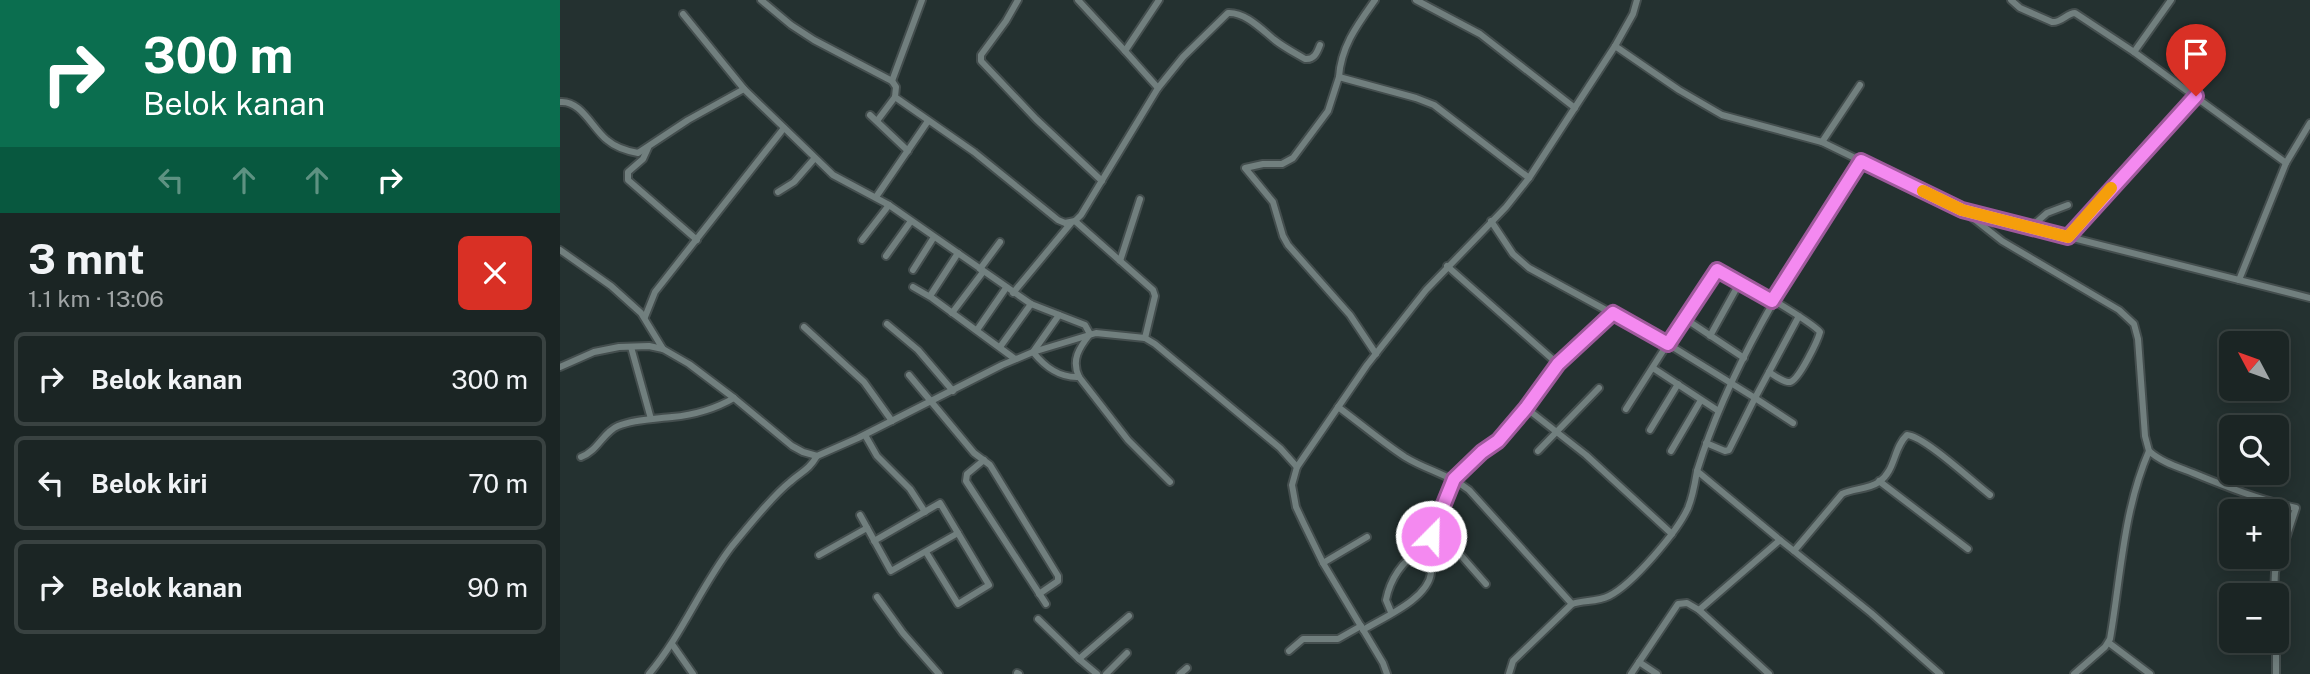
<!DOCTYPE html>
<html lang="id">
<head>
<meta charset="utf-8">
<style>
	body { margin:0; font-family:"Public Sans",sans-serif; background:#283131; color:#f1f3f6; height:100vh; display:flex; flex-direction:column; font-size:26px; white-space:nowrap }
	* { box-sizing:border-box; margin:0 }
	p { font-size:23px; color:#a0a5a6 }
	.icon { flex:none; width:38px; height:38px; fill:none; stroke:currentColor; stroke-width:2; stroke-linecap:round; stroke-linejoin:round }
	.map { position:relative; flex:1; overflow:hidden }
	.drawer { display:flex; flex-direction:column; background:#1b2524; width:560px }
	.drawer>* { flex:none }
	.hud { background:#0b6e4f; color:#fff; overflow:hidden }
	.needle { width:46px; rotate:311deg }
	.tools { position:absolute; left:1659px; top:331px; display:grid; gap:14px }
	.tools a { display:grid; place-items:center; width:70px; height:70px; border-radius:10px; background:#1b2524; box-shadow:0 4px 18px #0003,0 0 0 2px #394241; font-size:35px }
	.pin { position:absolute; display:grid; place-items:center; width:60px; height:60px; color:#fff; margin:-72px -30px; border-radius:50% 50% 50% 0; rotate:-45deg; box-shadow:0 0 7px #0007 }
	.pin .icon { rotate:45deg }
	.me { position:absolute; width:77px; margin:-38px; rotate:23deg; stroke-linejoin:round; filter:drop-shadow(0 0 5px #0008) }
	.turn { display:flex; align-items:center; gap:24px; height:147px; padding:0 28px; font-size:32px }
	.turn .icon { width:91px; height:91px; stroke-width:2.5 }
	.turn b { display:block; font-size:49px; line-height:60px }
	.lanes { display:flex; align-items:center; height:66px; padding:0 28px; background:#0003; justify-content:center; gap:35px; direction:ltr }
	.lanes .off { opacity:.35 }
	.round { display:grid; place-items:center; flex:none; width:74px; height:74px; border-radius:10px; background:#283131 }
	.summary { display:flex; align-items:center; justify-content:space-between; height:119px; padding:0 28px }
	h1 { font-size:42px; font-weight:700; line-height:52px }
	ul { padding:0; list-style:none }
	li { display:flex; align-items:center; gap:21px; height:94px; margin:0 14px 10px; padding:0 14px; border:4px solid #394241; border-radius:10px }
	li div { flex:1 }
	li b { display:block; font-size:26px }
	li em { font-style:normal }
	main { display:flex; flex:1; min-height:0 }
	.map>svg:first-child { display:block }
</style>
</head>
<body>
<main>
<section class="drawer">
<div class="hud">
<div class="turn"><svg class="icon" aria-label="right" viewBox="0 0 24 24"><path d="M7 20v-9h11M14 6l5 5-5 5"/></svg><div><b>300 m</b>Belok kanan</div></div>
<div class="lanes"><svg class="icon off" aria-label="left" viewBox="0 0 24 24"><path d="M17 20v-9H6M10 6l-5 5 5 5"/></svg><svg class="icon off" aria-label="ahead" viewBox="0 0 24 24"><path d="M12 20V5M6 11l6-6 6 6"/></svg><svg class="icon off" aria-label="ahead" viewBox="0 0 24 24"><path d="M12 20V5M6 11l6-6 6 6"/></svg><svg class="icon" aria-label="right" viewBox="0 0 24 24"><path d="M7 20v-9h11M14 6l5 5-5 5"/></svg></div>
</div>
<div class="summary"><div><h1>3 mnt</h1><p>1.1 km · 13:06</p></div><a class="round" style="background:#d93025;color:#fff"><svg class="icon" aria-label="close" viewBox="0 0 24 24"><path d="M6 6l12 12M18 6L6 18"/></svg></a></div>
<ul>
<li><svg class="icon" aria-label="right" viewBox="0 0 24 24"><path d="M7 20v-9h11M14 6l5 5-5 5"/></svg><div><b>Belok kanan</b></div><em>300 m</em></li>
<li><svg class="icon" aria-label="left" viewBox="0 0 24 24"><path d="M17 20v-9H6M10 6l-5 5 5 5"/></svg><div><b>Belok kiri</b></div><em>70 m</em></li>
<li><svg class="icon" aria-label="right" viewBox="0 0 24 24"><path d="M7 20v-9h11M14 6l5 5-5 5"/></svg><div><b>Belok kanan</b></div><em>90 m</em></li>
</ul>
</section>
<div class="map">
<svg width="1750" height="674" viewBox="0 0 1750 674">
	<rect width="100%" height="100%" fill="#243130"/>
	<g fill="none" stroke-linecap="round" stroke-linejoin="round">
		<g stroke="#444e4e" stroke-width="10">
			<g id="minor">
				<path d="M201,0L231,25L254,40L332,81L362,0"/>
				<path d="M458,0L446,21L421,55V61L476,119L542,181"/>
				<path d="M518,0L565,51"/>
				<path d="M815,0C798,24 781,46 779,77L856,98L874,105L969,178"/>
				<path d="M856,0L920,34L1015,108"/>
				<path d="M1451,0L1460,8L1492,22C1501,23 1507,13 1515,13L1574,52L1726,163"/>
				<path d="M123,14L184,89"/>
				<path d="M1055,46L1119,90L1162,115L1262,142L1402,210L1750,298"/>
				<path d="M1574,52L1611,0"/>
				<path d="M779,77L768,111L733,158L722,164H703L685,168L713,202L723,236L728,245L790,315L816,354"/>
				<path d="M332,81L336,87L335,97L414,152L498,220L505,223L515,221"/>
				<path d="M598,88L623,57L668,13C686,12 703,31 716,41C725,48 735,53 745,59C754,60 757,53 760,45"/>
				<path d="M0,102C21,100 32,128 47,140C55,147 67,151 78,153L128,120L184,89L273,175L329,205L471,304L525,325L530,334C519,348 511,360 519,377L568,440L610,482"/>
				<path d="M310,115L348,151"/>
				<path d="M317,121L335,97"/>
				<path d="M1262,142L1300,85"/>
				<path d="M88,148L83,159L68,172V180L137,240"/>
				<path d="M218,192L234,182L254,159"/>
				<path d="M316,197L368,121"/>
				<path d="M1404,211L1442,241L1559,310L1574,324L1578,339L1585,436L1589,451C1601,462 1618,467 1633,473C1667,487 1700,500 1736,508L1715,572L1714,595"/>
				<path d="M931,221L953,254L969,268L1108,344L1195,398L1209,372"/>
				<path d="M1471,227L1487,213L1508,205"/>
				<path d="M1508,237L1636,96"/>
				<path d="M302,240L329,205"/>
				<path d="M0,250L51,286L81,313L103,349"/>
				<path d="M326,256L351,221"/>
				<path d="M560,261L580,199"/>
				<path d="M887,266L998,364"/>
				<path d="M420,269L440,242"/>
				<path d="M353,270L374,237"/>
				<path d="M1679,280L1726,163L1750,123"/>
				<path d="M353,287L372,298L455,359"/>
				<path d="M453,293L511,223"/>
				<path d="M370,296L398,253"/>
				<path d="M392,313L423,272"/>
				<path d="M499,315L473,352C485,367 499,378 519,377"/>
				<path d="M85,317L95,292L224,128"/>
				<path d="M327,324L358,350L393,391"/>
				<path d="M244,327L304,382L332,421"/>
				<path d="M417,330L446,288"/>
				<path d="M1150,336L1180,282"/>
				<path d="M585,338L595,296L593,290L515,221L521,215L598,88L565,51L599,0"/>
				<path d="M71,347L91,419"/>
				<path d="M440,347L471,304"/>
				<path d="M1184,358L1124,318L1155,270C1167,271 1250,321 1260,332C1258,340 1239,380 1230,382C1224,383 1214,375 1209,372L1239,316"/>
				<path d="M0,367L34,352L59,347L89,346L103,349L129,364L174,398L232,446L243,452L257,456L298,438L442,365L473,352L536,333L585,338L595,344L720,448L737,467"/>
				<path d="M1093,368L1157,410"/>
				<path d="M349,375L414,453L430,465L498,576V581L479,594"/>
				<path d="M778,407C800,423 822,442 845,457C866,470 890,475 909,490L1012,604C1024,600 1037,602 1049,596C1073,584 1117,532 1128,508C1133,496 1135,483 1137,471"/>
				<path d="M966,408L1026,455L1112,534"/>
				<path d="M1066,409L1124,318"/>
				<path d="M1090,430L1118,384"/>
				<path d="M305,435L317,456L350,489L365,512"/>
				<path d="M1146,443L1165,451L1169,450L1195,398L1233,423"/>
				<path d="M978,451L1039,388"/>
				<path d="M1111,451L1141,400"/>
				<path d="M21,457C38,451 43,432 58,426C75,419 95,419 112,417C134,415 155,409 174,398"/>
				<path d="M424,460L407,474L406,481L486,604"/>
				<path d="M1319,481L1408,549"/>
				<path d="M300,515L331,571L398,533"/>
				<path d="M876,527L926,584"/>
				<path d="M1220,540L1137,471C1172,358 1238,260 1301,161"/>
				<path d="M314,541L380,503L429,585L398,604L366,552"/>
				<path d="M1234,551L1311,613L1380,674"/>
				<path d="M259,555L307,528"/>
				<path d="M763,563L807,537"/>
				<path d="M317,597L343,633L379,674"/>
				<path d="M1139,610L1209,674"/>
				<path d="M831,612L826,600C830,580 842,560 861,551"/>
				<path d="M478,619L519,659"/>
				<path d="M803,630C824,617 868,599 871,573L861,551L876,527L894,479L922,452L938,441L966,408L998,364L1053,313"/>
				<path d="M1716,640V674"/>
				<path d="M1549,643L1590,674"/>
				<path d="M112,644L133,674"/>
				<path d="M729,651L743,639H778L801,626"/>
				<path d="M1079,662L1097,674"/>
				<path d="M457,673L459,674"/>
				<path d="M89,674C122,635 141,586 172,546C187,528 212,496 230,482C242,471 248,471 257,456"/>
				<path d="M537,674L519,659L569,616"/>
				<path d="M546,674L567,653"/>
				<path d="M620,674L627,668"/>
				<path d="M827,674L823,663L763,563L744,524L736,507L732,485L737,467L807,365L866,290L946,207L969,178L1055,46L1073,14L1077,0"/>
				<path d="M949,674L953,661L1012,604"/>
				<path d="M1071,674L1118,604L1127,603L1139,610L1220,540L1234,551L1282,494C1294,488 1307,490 1319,482C1336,470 1333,448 1347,435C1364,436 1413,482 1430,495"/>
				<path d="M1514,674L1545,647L1550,639C1561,576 1563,511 1589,451"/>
			</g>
		</g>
		<use href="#minor" stroke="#717f7e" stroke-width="6"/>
	</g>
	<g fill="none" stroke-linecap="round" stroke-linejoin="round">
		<g stroke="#9f599c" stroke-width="18">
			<path id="route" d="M871,536L894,479L922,452L938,441L966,408L998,364L1053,313L1108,344L1157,270L1212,301L1301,161L1402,210L1508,237L1636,96"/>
		</g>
		<use href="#route" stroke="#f489f0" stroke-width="12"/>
		<path stroke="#f59e0b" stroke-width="12" d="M1363,191L1402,210L1508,237L1551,188"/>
	</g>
</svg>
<div class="tools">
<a><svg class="needle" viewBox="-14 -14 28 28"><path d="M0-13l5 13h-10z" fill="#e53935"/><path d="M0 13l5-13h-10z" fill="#a0a5a6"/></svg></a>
<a><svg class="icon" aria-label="search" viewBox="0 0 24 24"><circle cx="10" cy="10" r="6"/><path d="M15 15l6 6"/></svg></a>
<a>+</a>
<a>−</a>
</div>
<div class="pin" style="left:1636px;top:96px;background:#d93025"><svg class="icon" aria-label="arrive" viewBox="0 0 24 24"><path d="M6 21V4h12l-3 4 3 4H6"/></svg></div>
<svg class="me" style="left:871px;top:536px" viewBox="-20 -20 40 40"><circle r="17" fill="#f489f0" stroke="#fff" stroke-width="3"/><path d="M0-11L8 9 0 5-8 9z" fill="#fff"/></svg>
</div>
</main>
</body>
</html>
